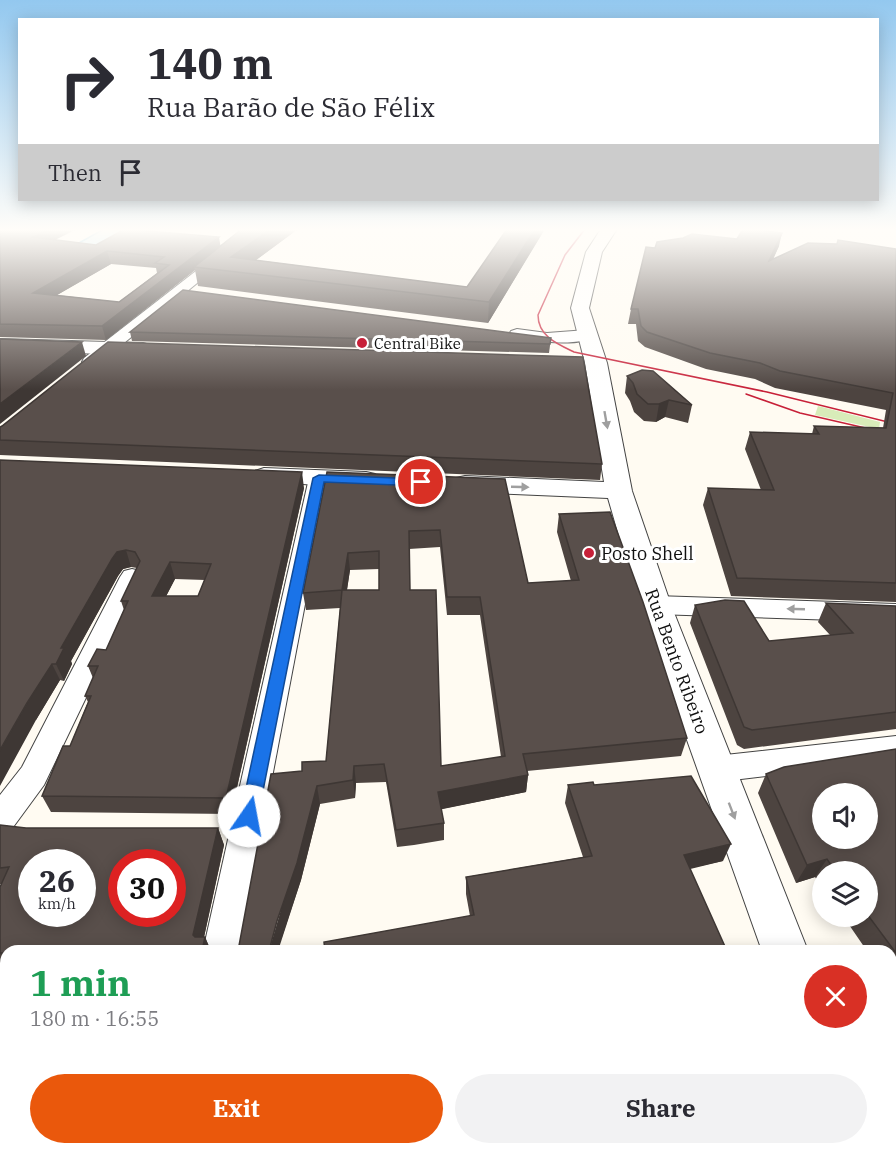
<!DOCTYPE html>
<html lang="en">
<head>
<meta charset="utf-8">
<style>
	body { margin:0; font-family:"IBM Plex Serif",serif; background:#f2f2f3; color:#2b2b33; height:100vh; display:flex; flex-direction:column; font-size:22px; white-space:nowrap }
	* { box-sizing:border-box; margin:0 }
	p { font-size:20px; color:#7c7c81 }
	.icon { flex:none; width:33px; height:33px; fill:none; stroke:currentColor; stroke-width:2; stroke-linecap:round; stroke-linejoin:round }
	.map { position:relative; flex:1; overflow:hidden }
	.sheet { position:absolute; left:0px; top:945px; width:897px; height:210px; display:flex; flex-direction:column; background:#fff; border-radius:18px 18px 0 0; box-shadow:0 3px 15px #0003 }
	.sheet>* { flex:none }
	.banner { position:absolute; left:18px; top:18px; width:861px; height:183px; border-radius:0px; box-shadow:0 3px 15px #0003; background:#fff; color:#2b2b33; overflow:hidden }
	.fabs { position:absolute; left:812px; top:783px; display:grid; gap:12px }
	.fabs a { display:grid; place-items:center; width:66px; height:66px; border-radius:50%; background:#fff; box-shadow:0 3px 15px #0003; font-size:30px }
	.speed { position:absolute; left:18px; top:849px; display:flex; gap:12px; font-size:30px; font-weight:700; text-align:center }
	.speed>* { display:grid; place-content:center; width:78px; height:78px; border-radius:50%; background:#fff; box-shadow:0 3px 15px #0003; line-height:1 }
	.speed small { font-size:15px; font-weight:400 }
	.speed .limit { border:9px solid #d22; background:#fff; color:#111 }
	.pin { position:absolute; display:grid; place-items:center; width:51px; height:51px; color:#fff; margin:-26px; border:3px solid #fff; border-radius:50%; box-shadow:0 2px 6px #0007 }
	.me { position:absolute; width:66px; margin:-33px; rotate:12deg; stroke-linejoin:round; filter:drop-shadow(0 0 4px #0008) }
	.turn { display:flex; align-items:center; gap:21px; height:126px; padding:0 30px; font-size:27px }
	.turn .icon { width:78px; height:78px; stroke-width:2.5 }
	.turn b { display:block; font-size:42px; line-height:51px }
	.then { display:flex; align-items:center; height:57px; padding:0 30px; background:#0003; gap:12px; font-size:22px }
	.round { display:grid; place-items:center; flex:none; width:63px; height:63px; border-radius:32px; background:#f2f2f3 }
	.overview { display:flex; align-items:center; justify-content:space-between; height:102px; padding:0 30px }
	h1 { font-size:36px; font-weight:700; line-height:45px; color:#1e9e55 }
	.button { display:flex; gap:12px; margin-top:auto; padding:12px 30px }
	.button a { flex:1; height:69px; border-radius:36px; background:#ea580c; color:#fff; font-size:24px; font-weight:700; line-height:69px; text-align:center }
	.button a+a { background:#f2f2f3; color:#2b2b33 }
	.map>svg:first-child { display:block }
</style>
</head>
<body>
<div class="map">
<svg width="896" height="1155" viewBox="0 0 896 1155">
	<rect width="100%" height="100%" fill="#fffbf2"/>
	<path fill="#d8ecb9" d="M818,406L880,422L879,429L815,415Z"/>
	<path fill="#b4e6f9" stroke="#38a4d3" stroke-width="1.5" d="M104,229H128L97,246L77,244Z"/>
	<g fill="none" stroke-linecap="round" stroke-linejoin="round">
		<path stroke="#dbd8d0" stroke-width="48" stroke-dasharray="48 24" stroke-linecap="butt" d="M855,1149L857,1155"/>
		<g stroke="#434343" stroke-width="2">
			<g id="minor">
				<path d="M250,229H263L96,366H84L82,362L84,358Z"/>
				<path d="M517,329L547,333L587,330L595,335C584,348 528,341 511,337L509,334L511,331Z"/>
				<path d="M319,472L326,474L329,478L239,951H203L309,478L312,474Z"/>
				<path d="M132,569L140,571L144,577L44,785L11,830L0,834V795L22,767L120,577L124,571Z"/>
				<path d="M655,596L896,604V622L655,614L646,611L643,605L646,599Z"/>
				<path d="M896,736V760L716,782L705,778L701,769L705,760L716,756Z"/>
				<path d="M258,1149H303L306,1155H261Z"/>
			</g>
		</g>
		<g stroke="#434343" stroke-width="2">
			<g id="tertiary">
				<path d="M601,229H617L602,252L589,308L607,363L632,491L671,605L808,951H762L639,605L608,498L465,492L456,490L452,484L456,478L465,476L604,482L585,363L571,308L586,252Z"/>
				<path d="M0,339L143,343L150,345L153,349L150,353L143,355L0,351Z"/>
				<path d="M264,468L366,472L375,474L379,480L375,486L366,488L255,481L251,476L255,471Z"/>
			</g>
		</g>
		<use href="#minor" fill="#fff" fill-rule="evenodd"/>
		<use href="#tertiary" fill="#fff" fill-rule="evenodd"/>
		<g stroke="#c72038" stroke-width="1.5">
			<path d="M585,229L565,255L538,315C538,336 557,344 574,352L767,392L896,424"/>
			<path d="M746,394L800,413L896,435"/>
		</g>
	</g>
	<g fill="#4d4440" fill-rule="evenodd">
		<path d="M0,229L55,240L96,245L220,246L242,229H298L256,260L467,287L544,230L488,323L198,286L195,270L106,340L0,337ZM111,264L156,268L157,273L119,302L57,295Z"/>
		<path d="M779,246L773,259L896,249V602L731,596L703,505L708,488L761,490L745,449L750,432L812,434L814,426L883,428L886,410L775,388L755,379L706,369L645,347L638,341L636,324H628L631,309L655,248Z"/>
		<path d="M130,332L551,338L549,353L132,341Z"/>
		<path d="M627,376L692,405L688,423L665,417L656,422L644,421L634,412L630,401L625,393Z"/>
		<path d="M0,427L602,464L600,480L0,455Z"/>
		<path d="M0,460L304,488L231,814L51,812L42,796L70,746L88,702L85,696L93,678L88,666L106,650L124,610L121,601L137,568L131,567L123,569L118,576L71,661L72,664L64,681L60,680L36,720ZM175,579L205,580L198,596H166Z"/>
		<path d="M327,472L505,479L528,583L571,581L557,532L559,514L687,738L681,756L527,771L528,775L526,792L441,809L444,823V840L414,845L397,847L386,782L356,783L355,798L320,804L301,880L282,937L302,771L326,761L340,608L306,610L303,593ZM440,547L447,615H480L501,757L441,766L410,590L409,549ZM379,569V590H347L350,570Z"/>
		<path d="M826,603L896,606V729L744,749L737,745L690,623L695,605L769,641L830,635L818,622Z"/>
		<path d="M896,749V991L891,984V951H867L843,916H867V872H822V887L815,877L796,883L758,793L766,774Z"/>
		<path d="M568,785H594L723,861L470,916L466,894V877L583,857L565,803Z"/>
		<path d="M0,825L26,828H218L224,845L204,937H205L211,951H6V969H0V887L1,884H0Z"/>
		<path d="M44,1149H161L50,1154Z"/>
		<path d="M574,1149H739L735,1153Z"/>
	</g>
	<g fill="#3e3734">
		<path d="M50,229H77L37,249L33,237Z"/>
		<path d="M271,229H298L240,272L231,257Z"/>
		<path d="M535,229H545L488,323L489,302Z"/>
		<path d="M782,233L779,246L766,275L769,261Z"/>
		<path d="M219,237L221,249L194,267L195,270L106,340L102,326Z"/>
		<path d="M107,251L111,264L38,306L33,293Z"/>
		<path d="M82,342L86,356L0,424V404Z"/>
		<path d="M669,400L665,417L656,422L659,404Z"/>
		<path d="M302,472L304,488L231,814L226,798Z"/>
		<path d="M126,550L131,567L123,569L118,576L71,661L72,664L64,681L56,664L61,648L112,559L117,552Z"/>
		<path d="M348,553L350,570L344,608L342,590Z"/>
		<path d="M170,562L175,579L158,612L152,596Z"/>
		<path d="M52,664L60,680L36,720L0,786V750L27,703Z"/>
		<path d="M354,766L356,783L355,798L353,780Z"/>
		<path d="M528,775L526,792L438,810V792Z"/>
		<path d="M317,786L320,804L301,880L278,951H269Z"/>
		<path d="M218,828L224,845L201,951L193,935Z"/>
		<path d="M731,844L723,861L678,872L684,855Z"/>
		<path d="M827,859L815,877L796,883L807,865Z"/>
		<path d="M205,937L211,951H202Z"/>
		<path d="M520,1149H547L531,1155H516L517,1150Z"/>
	</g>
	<g fill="#594f4b" stroke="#3e3734" stroke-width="1.5" fill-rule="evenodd">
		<path d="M0,229H50L33,237L96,245L125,229L219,237L102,326L0,324ZM107,251L164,257L155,263L169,265L119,302L33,293Z"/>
		<path d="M242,229H271L231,257L467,287L507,229H535L489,302L194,267Z"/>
		<path d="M743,229H752L782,233L769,261L808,243L837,244L838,240L896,249V583L737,578L708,488L774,490L750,432L819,434L814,426L886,428L893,393L780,371L760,363L710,353L647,332L641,326L638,309H631L646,247L655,248L657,242L683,238L692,234L737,239Z"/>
		<path d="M183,290L551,338L550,344L130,332Z"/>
		<path d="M0,339L82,342L0,404Z"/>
		<path d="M108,342L583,357L602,464L0,440V427L2,426Z"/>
		<path d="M642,370L653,371L692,405L669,400L659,404H648L637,394L633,383L627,376Z"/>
		<path d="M0,460L302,472L226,798L42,796L63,746H70L91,696H85L98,666H88L97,649L106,650L128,601H121L140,561L135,552L126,550L117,552L112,559L61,648H64L56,664H52L27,703L0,750ZM170,562L211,564L198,596H152Z"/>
		<path d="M327,472L505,479L528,583L579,580L559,514L610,512L643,602L687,738L523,754L528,775L438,792L444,823L396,830L384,764L354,766L353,780L317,786L297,863L277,921L269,951H238L271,774L302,771V762L326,761L342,590L303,593ZM440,530L447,597H480L505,756L441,766L436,590H410L409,531ZM379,551V590H342L348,553Z"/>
		<path d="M725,600L744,601L769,641L853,633L826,603L896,606V712L752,730L744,727L695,605Z"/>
		<path d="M896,749V953L867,914V872H836L827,859L807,865L766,774L784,767ZM822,794H867V838H822Z"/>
		<path d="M691,776L731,844L684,855L727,951H325L324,942L474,915L466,877L592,856L568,785L593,782L594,785Z"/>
		<path d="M0,825L26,828H218L193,935L195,937H205L202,951H6V953H0V887L9,867L0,868ZM32,862H82V914H32ZM122,862H172V914H122Z"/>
		<path d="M52,1149H98L97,1155H50Z"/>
		<path d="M98,1149H161L167,1155H97Z"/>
		<path d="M325,1149H520L517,1150L519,1155H319L318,1154Z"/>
		<path d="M574,1149H707L711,1155H569Z"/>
	</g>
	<defs><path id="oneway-solid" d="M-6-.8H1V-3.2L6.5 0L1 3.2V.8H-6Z" transform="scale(1.5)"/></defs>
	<g fill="#9f9f9f">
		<use href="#oneway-solid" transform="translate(606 420) rotate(80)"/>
		<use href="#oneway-solid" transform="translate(520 487) rotate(2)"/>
		<use href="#oneway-solid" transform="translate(796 609) rotate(-178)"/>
		<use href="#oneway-solid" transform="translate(732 811) rotate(69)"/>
	</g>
	<linearGradient id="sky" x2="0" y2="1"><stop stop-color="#93c8ef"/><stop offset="0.59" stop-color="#fffdf9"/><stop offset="1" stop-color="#fffdf9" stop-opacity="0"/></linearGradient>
	<rect width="896" height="390" fill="url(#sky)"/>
	<path fill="#1a73e8" stroke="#114b97" stroke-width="1.5" d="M319,475L421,479L427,482L421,486L324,482L258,816L256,822L249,824L243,822L240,816L313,478Z"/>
	<g fill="#c72038" stroke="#fff" stroke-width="2">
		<circle cx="362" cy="343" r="6"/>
		<circle cx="589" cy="553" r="6"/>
	</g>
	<g text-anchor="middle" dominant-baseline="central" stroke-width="6" stroke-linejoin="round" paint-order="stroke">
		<g font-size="15" fill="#101010" stroke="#fff" text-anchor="start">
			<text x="374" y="343">Central Bike</text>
		</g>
		<g font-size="18" fill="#101010" stroke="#fff" text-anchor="start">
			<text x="601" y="553">Posto Shell</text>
		</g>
		<g font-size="18" fill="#101010" stroke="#fff">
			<text transform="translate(677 661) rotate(70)">Rua Bento Ribeiro</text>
		</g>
	</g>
</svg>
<div class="fabs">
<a><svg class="icon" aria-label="sound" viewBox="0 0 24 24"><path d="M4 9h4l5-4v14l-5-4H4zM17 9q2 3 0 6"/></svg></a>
<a><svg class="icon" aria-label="layers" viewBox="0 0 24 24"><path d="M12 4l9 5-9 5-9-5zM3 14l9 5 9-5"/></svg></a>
</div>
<div class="speed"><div>26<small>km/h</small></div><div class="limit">30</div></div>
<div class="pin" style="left:421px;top:482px;background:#d93025"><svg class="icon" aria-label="arrive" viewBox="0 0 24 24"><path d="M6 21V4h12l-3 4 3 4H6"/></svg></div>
<svg class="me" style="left:249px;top:816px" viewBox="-20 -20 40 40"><circle r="19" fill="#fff"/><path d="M0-13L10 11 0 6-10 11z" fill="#1a73e8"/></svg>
<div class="banner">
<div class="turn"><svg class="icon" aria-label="right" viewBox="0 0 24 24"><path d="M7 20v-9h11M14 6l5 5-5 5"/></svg><div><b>140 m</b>Rua Barão de São Félix</div></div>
<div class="then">Then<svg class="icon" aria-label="arrive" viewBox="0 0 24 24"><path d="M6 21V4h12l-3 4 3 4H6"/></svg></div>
</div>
<section class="sheet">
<div class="overview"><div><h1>1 min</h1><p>180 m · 16:55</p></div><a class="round" style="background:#d93025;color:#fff"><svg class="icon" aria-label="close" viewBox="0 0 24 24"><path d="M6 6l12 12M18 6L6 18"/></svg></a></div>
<div class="button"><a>Exit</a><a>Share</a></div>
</section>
</div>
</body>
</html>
